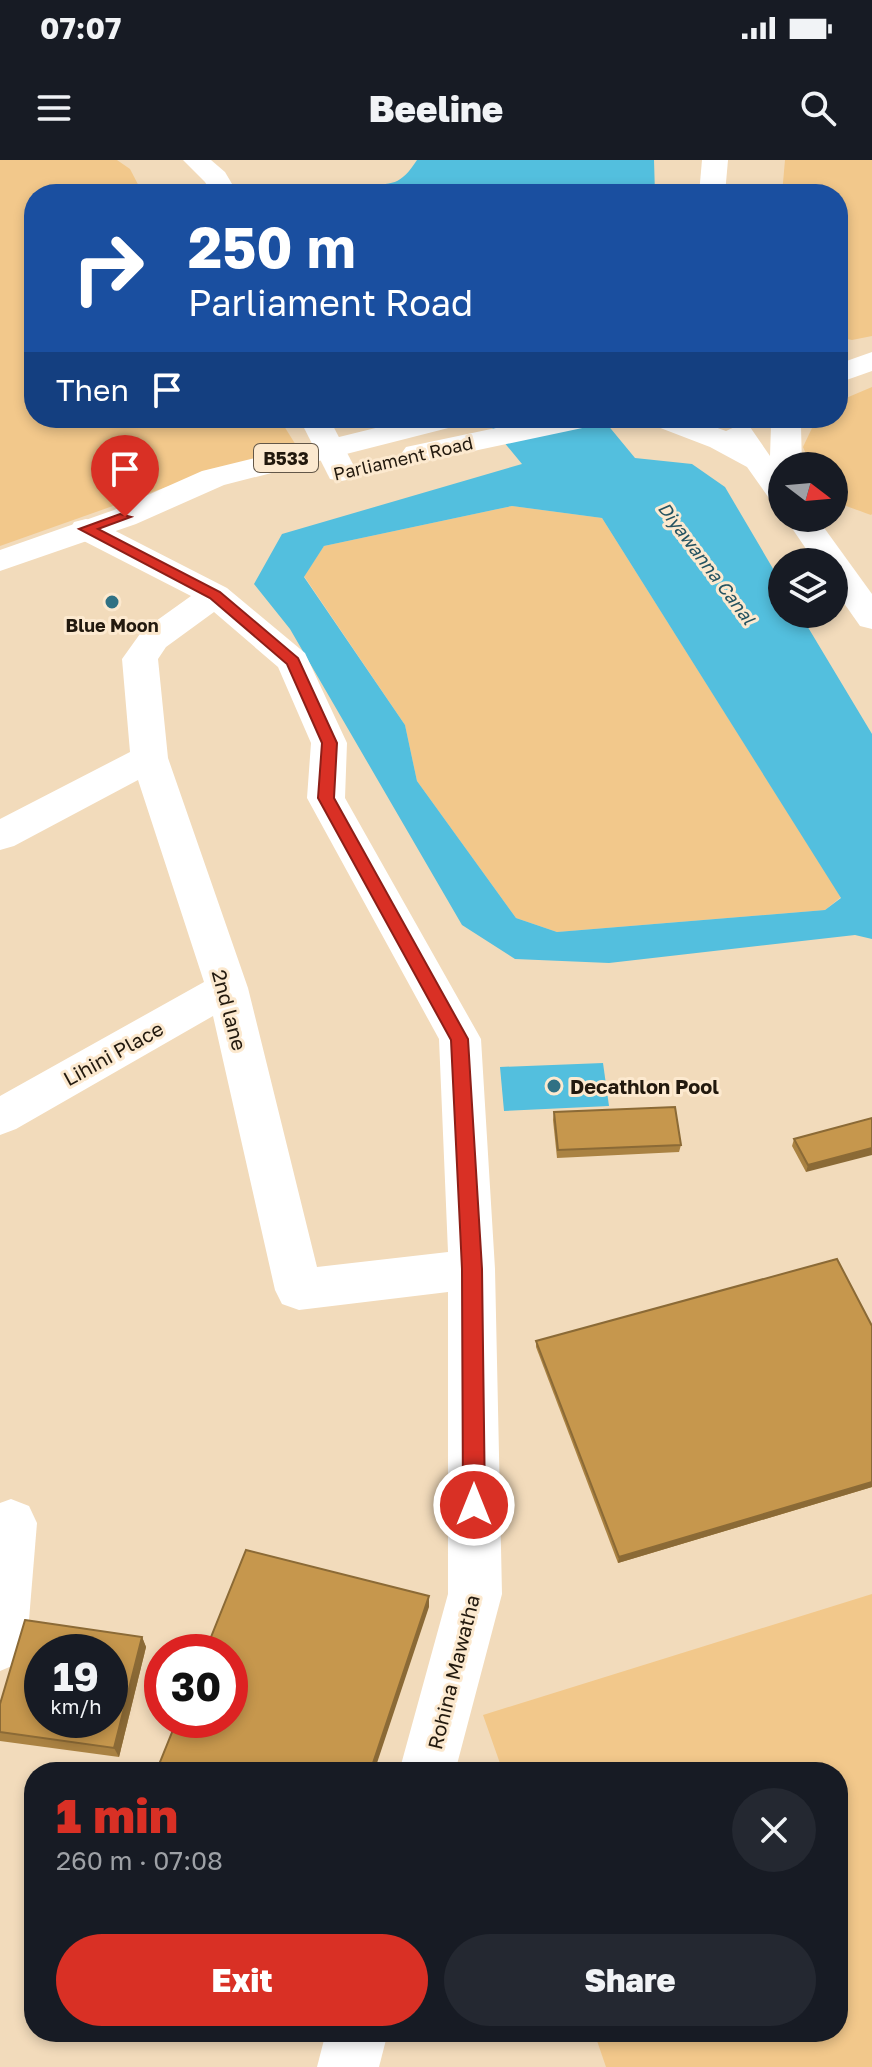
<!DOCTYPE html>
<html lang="en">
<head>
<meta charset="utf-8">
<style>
	body { margin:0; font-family:"Golos Text",sans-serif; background:#242831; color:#f1f3f6; height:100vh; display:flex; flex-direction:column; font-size:30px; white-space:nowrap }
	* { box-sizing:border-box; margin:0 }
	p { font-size:26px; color:#9ea1a6 }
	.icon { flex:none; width:44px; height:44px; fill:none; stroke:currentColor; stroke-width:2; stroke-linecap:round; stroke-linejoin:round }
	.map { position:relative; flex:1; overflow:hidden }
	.side { position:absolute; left:24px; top:1602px; width:824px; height:280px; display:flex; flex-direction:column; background:#171b24; border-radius:32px; box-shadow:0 4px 12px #0003 }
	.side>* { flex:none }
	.guide { position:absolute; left:24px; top:24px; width:824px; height:244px; border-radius:32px; box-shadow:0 4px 12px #0003; background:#1a4fa0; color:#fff; overflow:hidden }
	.needle { width:52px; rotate:106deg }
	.controls { position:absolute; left:768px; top:292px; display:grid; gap:16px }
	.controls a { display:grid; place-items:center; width:80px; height:80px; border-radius:50%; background:#171b24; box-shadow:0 4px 12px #0003; font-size:40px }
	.speed { position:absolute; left:24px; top:1474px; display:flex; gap:16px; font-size:40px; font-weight:700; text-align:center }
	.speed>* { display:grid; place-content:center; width:104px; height:104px; border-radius:50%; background:#171b24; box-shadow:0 4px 12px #0003; line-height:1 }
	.speed small { font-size:20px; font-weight:400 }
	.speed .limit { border:12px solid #d22; background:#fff; color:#111 }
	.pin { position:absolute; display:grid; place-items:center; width:68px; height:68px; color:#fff; margin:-82px -34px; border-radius:50% 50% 50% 0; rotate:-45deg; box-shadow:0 0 8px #0007 }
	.pin .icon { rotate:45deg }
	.me { position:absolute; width:88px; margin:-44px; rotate:0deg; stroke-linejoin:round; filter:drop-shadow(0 0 6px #0008) }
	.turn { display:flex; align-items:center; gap:28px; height:168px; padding:0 32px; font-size:36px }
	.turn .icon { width:104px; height:104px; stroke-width:2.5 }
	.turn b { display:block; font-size:56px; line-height:68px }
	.then { display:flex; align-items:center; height:76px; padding:0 32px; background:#0003; gap:16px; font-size:30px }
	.round { display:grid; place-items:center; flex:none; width:84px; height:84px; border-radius:42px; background:#242831 }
	.headline { display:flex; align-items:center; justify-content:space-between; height:136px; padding:0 32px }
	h1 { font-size:48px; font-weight:800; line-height:60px; color:#d93025 }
	.button { display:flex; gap:16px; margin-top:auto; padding:16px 32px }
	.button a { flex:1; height:92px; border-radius:48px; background:#d93025; color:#fff; font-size:32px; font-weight:800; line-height:92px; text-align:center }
	.button a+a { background:#242831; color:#f1f3f6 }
	.status { display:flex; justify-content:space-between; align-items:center; height:56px; padding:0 40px; background:#171b24; direction:ltr }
	.status svg { height:22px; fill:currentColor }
	header { display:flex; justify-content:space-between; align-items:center; height:104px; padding:0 32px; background:#171b24; font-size:36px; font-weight:800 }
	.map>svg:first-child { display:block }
</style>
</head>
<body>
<div class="status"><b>07:07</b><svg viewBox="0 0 49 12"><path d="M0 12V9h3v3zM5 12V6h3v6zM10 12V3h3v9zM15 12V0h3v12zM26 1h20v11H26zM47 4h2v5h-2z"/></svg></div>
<header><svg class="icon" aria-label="menu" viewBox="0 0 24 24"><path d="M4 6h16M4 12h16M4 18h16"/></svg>Beeline<svg class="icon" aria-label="search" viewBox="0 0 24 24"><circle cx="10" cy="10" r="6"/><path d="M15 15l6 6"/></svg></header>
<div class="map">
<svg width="872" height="1907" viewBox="0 0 872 1907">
	<rect width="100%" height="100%" fill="#f2dbbb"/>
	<g fill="#f2c88b">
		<path d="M0,0H117L130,9L143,34H34V258H279L299,290L206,313L0,386Z"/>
		<path d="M785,0H872V176L852,180L838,177V34H782Z"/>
		<path d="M872,227V354L871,355C834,341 834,347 834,306H811L803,287L812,268L821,258H838L839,241Z"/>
		<path d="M512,346L602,358L841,737L825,750L557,772L516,758L417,621L405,565L304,416L324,386Z"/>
		<path d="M872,1434V1907H606L594,1872H838V1612H503L483,1555Z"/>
	</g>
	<g fill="#53bfde" fill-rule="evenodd">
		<path d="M417,0H654L655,34H363V25C393,24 400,26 417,0Z"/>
		<path d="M484,258H602L635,298L692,304L725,327L782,424V454H800L872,574V779L855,775L609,803L515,799L462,765L290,469L254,424L282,374L522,304ZM512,346L602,358L841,738L825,750L557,772L516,758L417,621L405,565L304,417L324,386Z"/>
		<path d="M603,903L609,946L504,951L500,907Z"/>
	</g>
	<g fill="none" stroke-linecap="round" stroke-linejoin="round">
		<g fill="#fff" fill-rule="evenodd">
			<path d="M86,359L98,362L227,428L305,493L347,583L345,638L481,879L495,1109L502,1434L455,1612H399L448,1434V1132L299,1150L282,1144L275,1130L213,856L16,969L0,975V936L204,822L138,620L14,686L0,690V659L130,592L122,499L142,471L191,436L74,376L70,369L74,362ZM214,452L278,507L311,583L307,638L439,879L448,1092L317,1107L248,828L168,598L158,499L166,487Z"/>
			<path d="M11,1339L29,1346L37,1363L27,1484L19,1503L0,1511V1343Z"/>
			<path d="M326,1872H388L379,1907H317Z"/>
		</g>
		<g fill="#fff" fill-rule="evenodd">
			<path d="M183,0H211L225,12L238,34H212L205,22Z"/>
			<path d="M299,258H329L357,312L352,319L341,321L330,319Z"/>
		</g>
		<g fill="#fff" fill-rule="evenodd">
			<path d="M702,0H728L725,34H699Z"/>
			<path d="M872,192V211L838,223V204Z"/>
			<path d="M416,258H468L464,264L224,325L136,364L0,411V390L114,350L202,311Z"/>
			<path d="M543,258H602L598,264L587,267L417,303L406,301L401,294L406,287Z"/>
			<path d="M646,258H690L726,271L739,265L750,267L770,296L771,266L776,258H807L801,266L802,306H782V344L771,341L747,307L710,287L650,264Z"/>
			<path d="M785,358H817L872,434V469L860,466L834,429V402H815Z"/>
		</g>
	</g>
	<g fill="#aa8242">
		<path d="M554,952L681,985L679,992L557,998L553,960Z"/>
		<path d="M872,958L806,1012L792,986L794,979Z"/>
		<path d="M872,1166V1327L618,1403L536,1187V1181Z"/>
		<path d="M142,1477L146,1487L119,1597L0,1581V1544Z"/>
	</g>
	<g fill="#8b6a36">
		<path d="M872,988V995L806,1012L808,1005Z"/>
		<path d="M872,1322V1327L618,1403L619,1397Z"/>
		<path d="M429,1436V1447L374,1612H370Z"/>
		<path d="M142,1477L146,1487L119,1597L114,1588Z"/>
	</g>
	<g fill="#c6974d" stroke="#8b6a36" stroke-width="2" fill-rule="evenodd">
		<path d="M675,947L681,985L558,990L554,952Z"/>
		<path d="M872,958V988L808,1005L794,979Z"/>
		<path d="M837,1099L872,1166V1322L619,1397L536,1181Z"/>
		<path d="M246,1390L429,1436L370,1612H156L177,1560H230V1492H205Z"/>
		<path d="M25,1460L142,1477L114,1588L0,1572V1544ZM42,1492H110V1560H42Z"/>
	</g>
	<path fill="#d93025" stroke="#8d1f18" stroke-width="2" d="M120,354L131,357L98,369L220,432L298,498L337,583L334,638L468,879L482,1109L485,1345L482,1352L474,1355L466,1352L463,1345L462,1109L451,880L318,638L322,583L287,504L210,438L79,369Z"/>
	<g fill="#307184" stroke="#fce9cf" stroke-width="3">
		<circle cx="112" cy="442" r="8"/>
		<circle cx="554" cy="926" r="8"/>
	</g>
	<g text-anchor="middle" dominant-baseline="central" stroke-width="6" stroke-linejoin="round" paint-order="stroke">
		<rect fill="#fce9cf" stroke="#635748" stroke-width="2" x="254" y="284" width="64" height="28" rx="6"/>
		<g font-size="18" font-weight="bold" fill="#22190e">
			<text x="286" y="298">B533</text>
		</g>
		<g font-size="18" fill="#22190e" stroke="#fce9cf">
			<text transform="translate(403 298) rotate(-13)">Parliament Road</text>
		</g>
		<g font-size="18" font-style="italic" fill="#255361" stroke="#fce9cf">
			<text transform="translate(707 403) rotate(53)">Diyawanna Canal</text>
		</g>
		<g font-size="18" font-weight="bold" fill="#22190e" stroke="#fce9cf">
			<text x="112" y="465">Blue Moon</text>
		</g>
		<g font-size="20" fill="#22190e" stroke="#fce9cf">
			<text transform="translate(230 850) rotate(75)">2nd lane</text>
			<text transform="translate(113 893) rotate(-29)">Lihini Place</text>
			<text transform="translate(453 1512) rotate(-76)">Rohina Mawatha</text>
		</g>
		<g font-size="20" font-weight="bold" fill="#22190e" stroke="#fce9cf" text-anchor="start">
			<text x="570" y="926">Decathlon Pool</text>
		</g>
	</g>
</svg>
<div class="controls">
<a><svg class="needle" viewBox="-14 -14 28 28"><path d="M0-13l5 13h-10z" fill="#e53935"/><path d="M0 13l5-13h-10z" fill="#9ea1a6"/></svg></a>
<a><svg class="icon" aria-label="layers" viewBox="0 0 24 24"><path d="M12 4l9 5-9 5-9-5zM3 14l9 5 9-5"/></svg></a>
</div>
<div class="speed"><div>19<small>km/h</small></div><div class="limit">30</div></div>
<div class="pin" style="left:125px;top:357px;background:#d93025"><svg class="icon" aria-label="arrive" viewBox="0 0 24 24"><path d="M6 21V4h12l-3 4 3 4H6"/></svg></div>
<svg class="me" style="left:474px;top:1345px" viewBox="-20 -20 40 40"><circle r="17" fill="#d93025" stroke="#fff" stroke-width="3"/><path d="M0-11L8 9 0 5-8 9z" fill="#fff"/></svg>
<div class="guide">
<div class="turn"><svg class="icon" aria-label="right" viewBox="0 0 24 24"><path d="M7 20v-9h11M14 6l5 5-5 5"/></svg><div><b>250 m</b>Parliament Road</div></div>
<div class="then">Then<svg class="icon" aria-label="arrive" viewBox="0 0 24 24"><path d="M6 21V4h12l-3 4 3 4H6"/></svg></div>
</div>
<section class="side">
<div class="headline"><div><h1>1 min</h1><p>260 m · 07:08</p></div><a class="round"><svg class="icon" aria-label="close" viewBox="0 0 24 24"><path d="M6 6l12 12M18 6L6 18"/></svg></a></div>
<div class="button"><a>Exit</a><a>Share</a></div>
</section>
</div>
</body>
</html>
